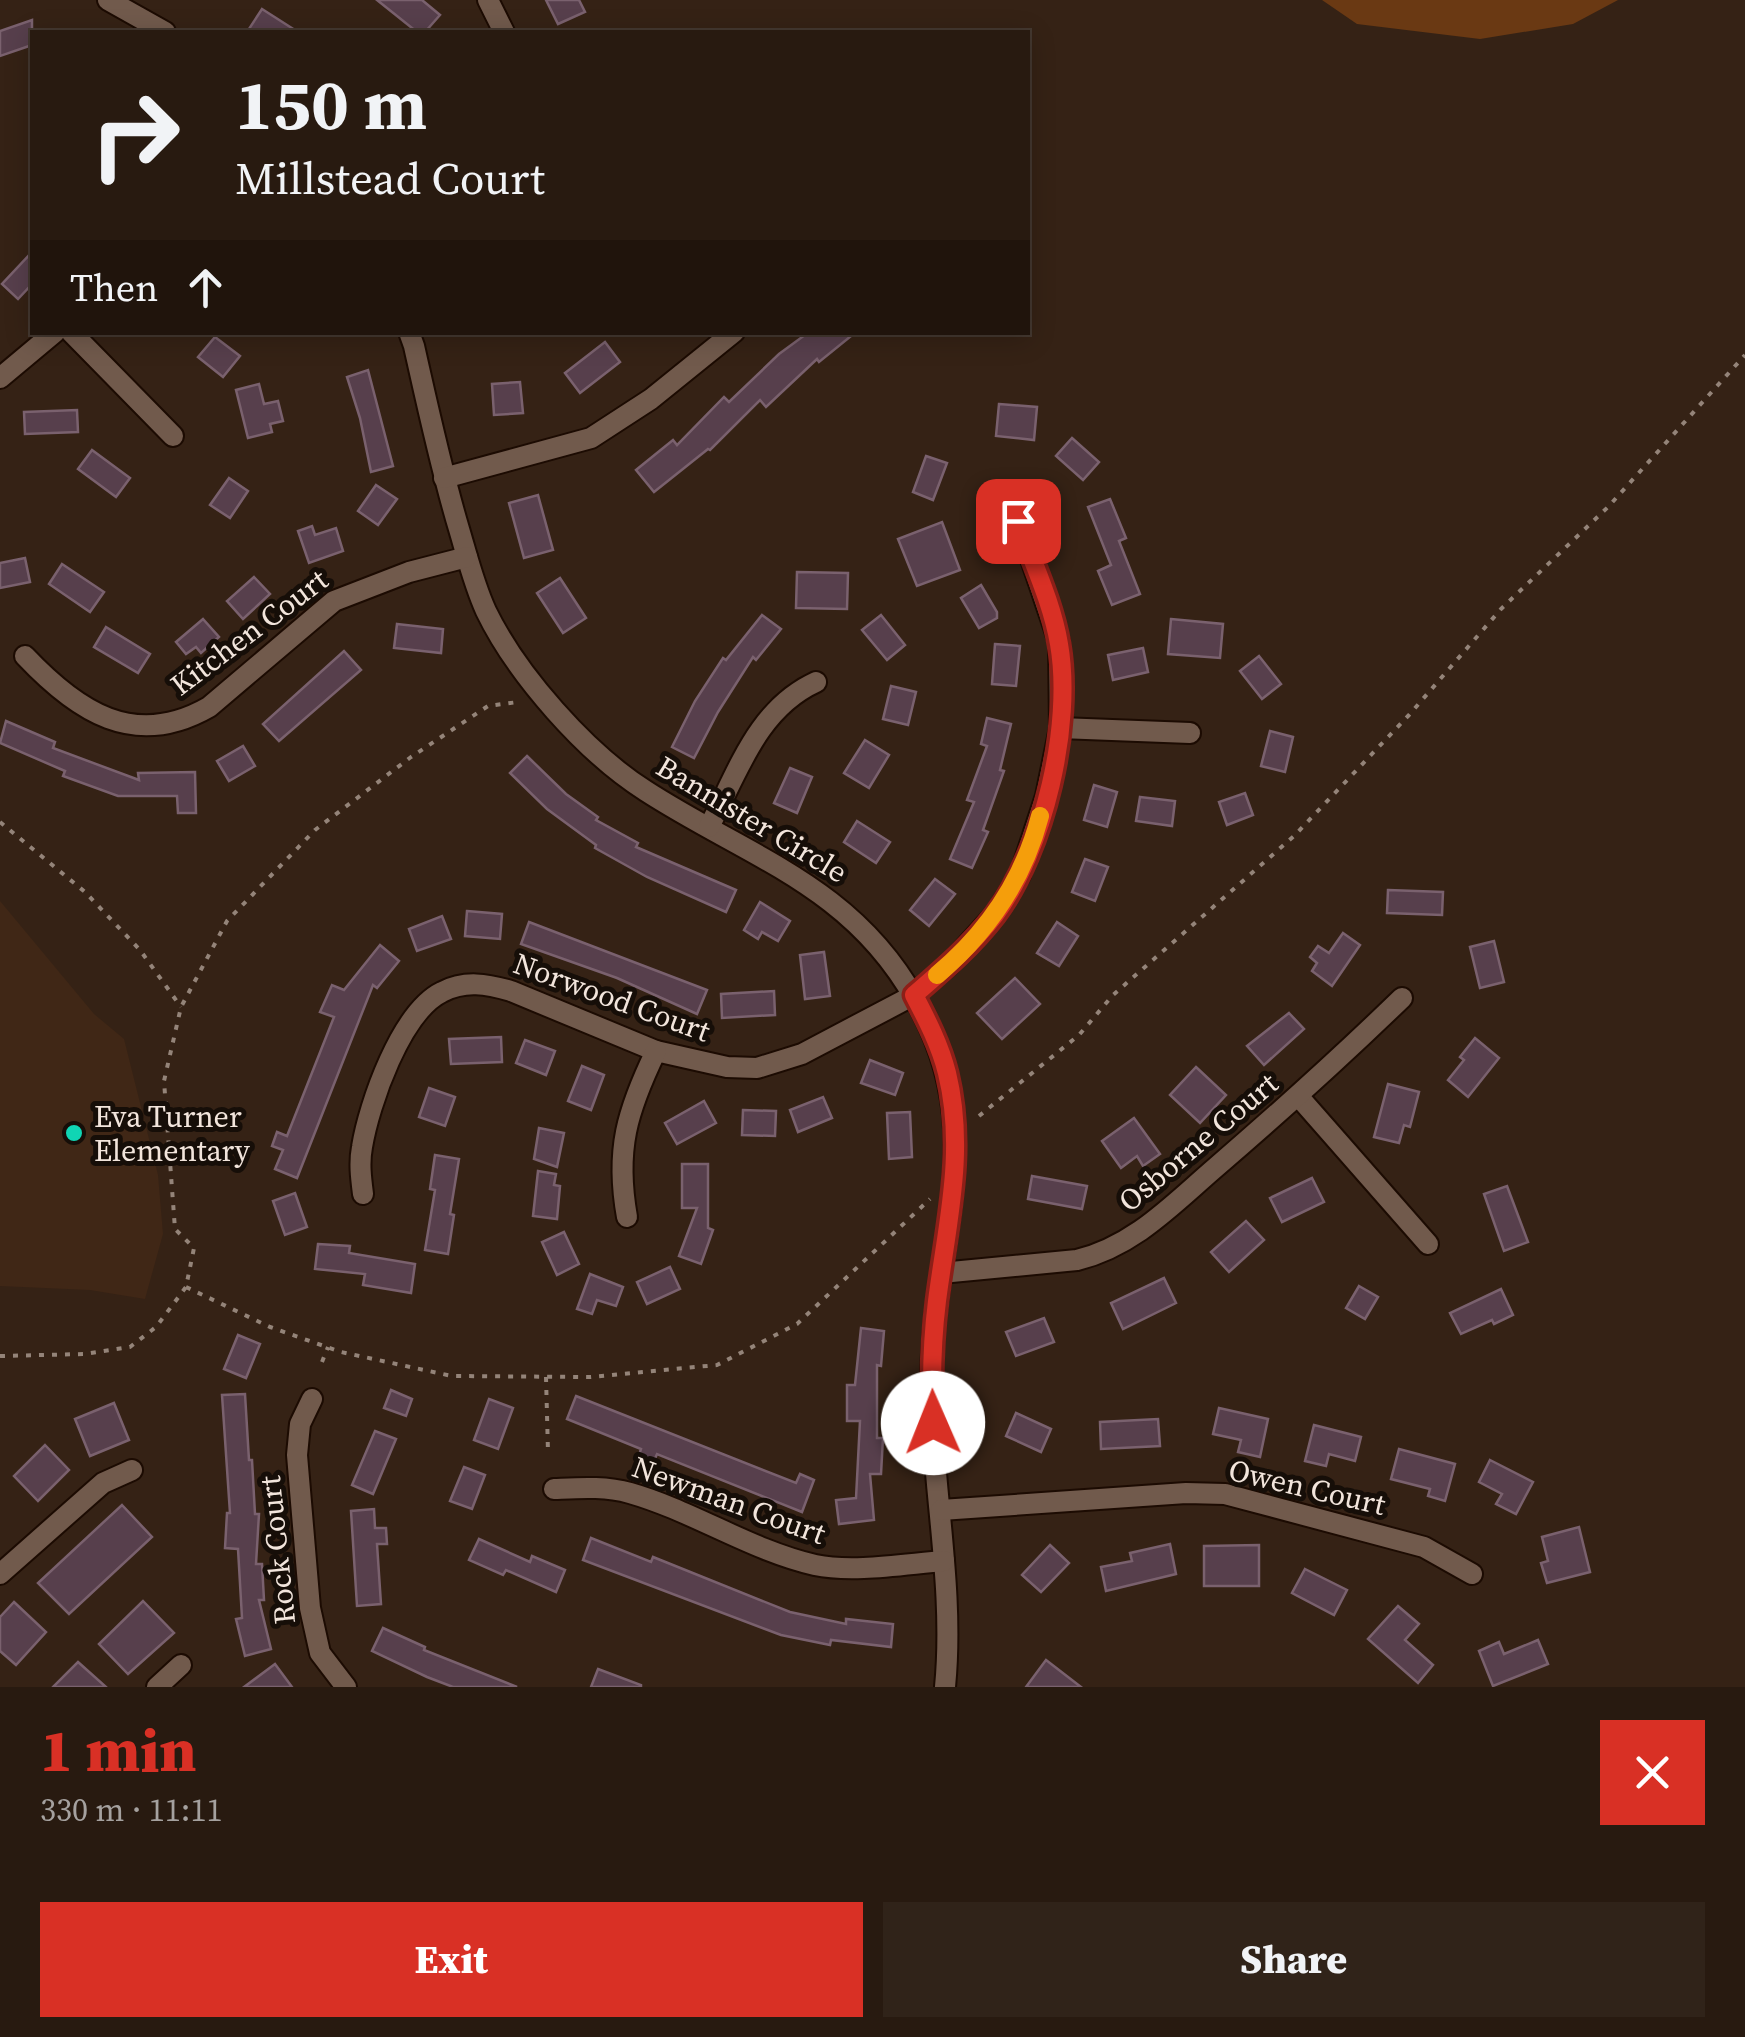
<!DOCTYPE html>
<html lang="en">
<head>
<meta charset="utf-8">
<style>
	body { margin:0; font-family:"Source Serif 4",serif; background:#302319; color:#f1f3f6; height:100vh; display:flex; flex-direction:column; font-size:38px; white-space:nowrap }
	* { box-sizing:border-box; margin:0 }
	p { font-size:32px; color:#a5a19f }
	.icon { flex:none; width:55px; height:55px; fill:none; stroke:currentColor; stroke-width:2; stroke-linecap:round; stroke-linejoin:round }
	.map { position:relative; height:1687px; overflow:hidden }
	.side { display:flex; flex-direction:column; background:#281a10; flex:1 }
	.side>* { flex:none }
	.hud { position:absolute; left:30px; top:30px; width:1000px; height:305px; border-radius:0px; box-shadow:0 5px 25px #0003,0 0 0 2px #443830; background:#281a10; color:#f1f3f6; overflow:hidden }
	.pin { position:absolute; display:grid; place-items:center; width:85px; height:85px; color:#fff; margin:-42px; border-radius:20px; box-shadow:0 5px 15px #0006 }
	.me { position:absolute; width:110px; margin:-55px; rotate:359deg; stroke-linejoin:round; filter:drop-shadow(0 0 8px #0008) }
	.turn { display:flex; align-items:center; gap:35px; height:210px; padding:0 40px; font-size:45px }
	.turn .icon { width:130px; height:130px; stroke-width:2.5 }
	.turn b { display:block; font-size:70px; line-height:85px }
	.then { display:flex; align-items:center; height:95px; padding:0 40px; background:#0003; gap:20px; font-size:38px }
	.round { display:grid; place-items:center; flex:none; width:105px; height:105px; border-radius:0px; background:#302319 }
	.summary { display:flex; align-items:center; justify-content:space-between; height:170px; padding:0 40px }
	h1 { font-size:60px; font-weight:800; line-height:75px; color:#d93025 }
	.cta { display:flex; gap:20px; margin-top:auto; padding:20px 40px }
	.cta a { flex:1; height:115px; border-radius:0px; background:#d93025; color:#fff; font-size:40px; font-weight:800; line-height:115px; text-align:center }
	.cta a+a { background:#302319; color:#f1f3f6 }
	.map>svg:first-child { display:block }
</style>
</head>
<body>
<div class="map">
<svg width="1745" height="1687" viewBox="0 0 1745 1687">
	<rect width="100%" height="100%" fill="#352215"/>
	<path fill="#402716" d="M0,901L94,1014L124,1039L158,1175L163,1234L145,1299L90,1290L0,1286Z"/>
	<path fill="#6a3913" d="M1322,0H1618L1573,24L1480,39L1357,24Z"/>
	<g fill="#573f4c" stroke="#7a616e" stroke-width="2.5">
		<path d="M377,0H422L440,15L425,32H417Z"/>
		<path d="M546,0H579L585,12L558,24Z"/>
		<path d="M262,9L298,32H247Z"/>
		<path d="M32,20V45L0,56V31Z"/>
		<path d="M32,252V284L18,299L2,284Z"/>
		<path d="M809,332H856L819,362L817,359L766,407L760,400L710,450L708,449L654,492L636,470L673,440L677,445L724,397L729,402L779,354Z"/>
		<path d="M215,337L240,356L223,377L198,357Z"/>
		<path d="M605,342L620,362L580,393L565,373Z"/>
		<path d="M368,370L393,466L371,472L360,418L347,377Z"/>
		<path d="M520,382L523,413L494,415L492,384Z"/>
		<path d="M259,384L264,404L278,401L283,421L270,424L272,432L248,438L236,390Z"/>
		<path d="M999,404L1037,407L1034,440L996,436Z"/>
		<path d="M77,410L78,432L25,434L24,412Z"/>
		<path d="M1072,438L1099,462L1083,480L1056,456Z"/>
		<path d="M92,450L130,478L116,497L78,469Z"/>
		<path d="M926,456L947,463L933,500L913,492Z"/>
		<path d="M229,478L248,491L230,518L210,505Z"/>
		<path d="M376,485L397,499L378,525L358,511Z"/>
		<path d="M538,495L553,550L524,558L509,503Z"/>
		<path d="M1110,499L1126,538L1119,541L1140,594L1112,605L1098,571L1111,565L1088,507Z"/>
		<path d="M942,522L960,570L917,586L898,539Z"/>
		<path d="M312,526L315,535L336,528L343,551L309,563L298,531Z"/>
		<path d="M25,558L30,582L0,588V563Z"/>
		<path d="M62,564L104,592L90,612L49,584Z"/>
		<path d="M797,572L848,573L847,609L796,608Z"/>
		<path d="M254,577L270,594L243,619L227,601Z"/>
		<path d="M560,578L586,618L563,633L537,593Z"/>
		<path d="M981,585L997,612V618L979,628L961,598Z"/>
		<path d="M762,615L781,629L756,660L753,657L718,712L694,758L672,747L695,701L723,658L726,660Z"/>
		<path d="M881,615L905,645L887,660L862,630Z"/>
		<path d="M203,619L219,637L201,653L196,647L186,654L176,642Z"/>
		<path d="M1171,619L1223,624L1220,658L1168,654Z"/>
		<path d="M397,624L443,629L441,653L394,648Z"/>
		<path d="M106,627L150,654L138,673L94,647Z"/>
		<path d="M995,644L1020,646L1016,686L992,684Z"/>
		<path d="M1143,648L1148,672L1113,680L1108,655Z"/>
		<path d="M344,651L361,670L279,741L263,724Z"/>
		<path d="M1259,656L1281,684L1262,699L1240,671Z"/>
		<path d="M891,686L916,692L908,725L883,719Z"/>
		<path d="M987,718L1011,724L1000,770L1004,771L983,830L988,832L972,868L950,859L974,802L967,800L987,746L981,744Z"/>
		<path d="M6,721L55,742L53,748L139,780L138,773L195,772L196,813H178L177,796H118L63,776L65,771L0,743Z"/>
		<path d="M1270,731L1293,737L1285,772L1261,766Z"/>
		<path d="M865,740L889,755L869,788L844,773Z"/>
		<path d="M243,746L255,766L229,781L217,761Z"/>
		<path d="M527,756L566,794L598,817L596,820L638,843L636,847L736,890L726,912L647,877L595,848L596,845L547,809L510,773Z"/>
		<path d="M790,768L812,777L797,813L774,803Z"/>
		<path d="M1094,785L1117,792L1107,827L1084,820Z"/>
		<path d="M1245,793L1253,815L1227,825L1219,802Z"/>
		<path d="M1140,797L1175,801L1172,826L1136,821Z"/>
		<path d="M857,821L890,842L876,863L844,842Z"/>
		<path d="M1085,859L1108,867L1095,901L1072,892Z"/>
		<path d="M935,879L955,894L929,926L910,910Z"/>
		<path d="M1388,890L1443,892L1442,915L1387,913Z"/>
		<path d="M760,902L790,921L778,941L762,932L758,939L744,930Z"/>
		<path d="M467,911L502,914L500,939L465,936Z"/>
		<path d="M442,916L451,939L417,951L409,929Z"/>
		<path d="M529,922L707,990L697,1014L617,978L521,944Z"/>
		<path d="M1057,922L1078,936L1059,966L1037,953Z"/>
		<path d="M1343,933L1360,945L1332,986L1312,971L1317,963L1310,957L1318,946L1329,953Z"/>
		<path d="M1494,941L1504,982L1480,988L1470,947Z"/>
		<path d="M380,945L399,961L377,988L373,985L297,1178L275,1169L283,1150L272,1146L277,1132L287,1136L334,1017L320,1012L332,985L344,990Z"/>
		<path d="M824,952L830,996L805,999L800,955Z"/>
		<path d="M1015,978L1040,1004L1002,1039L977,1013Z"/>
		<path d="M774,991L775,1015L722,1018L721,994Z"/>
		<path d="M1289,1013L1304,1029L1264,1065L1247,1046Z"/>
		<path d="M501,1037L502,1062L451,1064L449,1039Z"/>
		<path d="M1475,1038L1499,1058L1468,1097L1448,1080L1464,1060L1460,1057Z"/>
		<path d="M525,1040L555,1051L546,1075L516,1063Z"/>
		<path d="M870,1060L903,1073L895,1095L861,1083Z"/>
		<path d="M582,1066L604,1075L591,1110L568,1101Z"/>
		<path d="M1196,1067L1226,1095L1200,1123L1170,1095Z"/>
		<path d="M1388,1084L1419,1092L1410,1127L1404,1125L1399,1143L1374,1137Z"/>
		<path d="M429,1088L455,1097L445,1126L419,1117Z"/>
		<path d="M823,1097L832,1118L798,1132L790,1110Z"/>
		<path d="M704,1101L716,1123L677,1144L665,1123Z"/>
		<path d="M743,1110L776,1111L775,1136L742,1135Z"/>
		<path d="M910,1112L912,1157L889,1159L887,1113Z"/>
		<path d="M1134,1118L1160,1154L1143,1166L1137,1156L1121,1168L1102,1141Z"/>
		<path d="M539,1128L564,1133L557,1167L534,1159Z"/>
		<path d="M435,1155L459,1159L450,1214L454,1215L448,1254L425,1250L435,1190L430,1189Z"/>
		<path d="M682,1164H708V1228L713,1230L701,1264L679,1256L697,1208H682Z"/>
		<path d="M538,1171L556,1174L554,1185L560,1186L557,1219L533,1216Z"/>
		<path d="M1032,1176L1087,1186L1082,1209L1028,1199Z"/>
		<path d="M1312,1178L1324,1202L1282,1222L1270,1198Z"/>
		<path d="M1507,1186L1528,1242L1504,1251L1484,1194Z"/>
		<path d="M295,1193L307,1227L285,1235L273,1201Z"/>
		<path d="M1246,1221L1264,1240L1229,1272L1211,1252Z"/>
		<path d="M564,1232L579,1264L557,1275L542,1242Z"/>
		<path d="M318,1244L350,1246L349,1253L415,1264L411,1293L363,1285L365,1274L315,1269Z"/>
		<path d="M670,1267L680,1289L647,1304L637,1282Z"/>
		<path d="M590,1274L623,1287L616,1306L597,1300L592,1314L577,1309Z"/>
		<path d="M1164,1278L1176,1303L1123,1329L1111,1303Z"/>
		<path d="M1359,1286L1378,1297L1365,1319L1346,1308Z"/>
		<path d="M1501,1289L1513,1315L1494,1324L1492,1320L1461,1334L1450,1313Z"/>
		<path d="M1044,1318L1054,1342L1016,1356L1006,1332Z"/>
		<path d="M861,1328L884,1331L881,1366L877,1365V1438H883L881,1474H870L874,1520L839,1524L836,1500L856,1498L860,1421H847V1385H855Z"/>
		<path d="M238,1335L260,1344L246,1378L224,1369Z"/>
		<path d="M391,1390L412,1399L406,1416L384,1408Z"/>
		<path d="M245,1394L249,1460H252L255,1514H259L256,1564H262L264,1600H259L271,1649L245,1656L236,1619L242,1618L238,1549L225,1548L227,1513H230L222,1395Z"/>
		<path d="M576,1396L796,1483L800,1474L814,1480L802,1512L657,1454L654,1461L639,1455L641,1449L567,1419Z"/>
		<path d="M489,1399L513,1408L498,1449L474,1440Z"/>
		<path d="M114,1403L129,1440L90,1456L75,1419Z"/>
		<path d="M1219,1408L1268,1419L1260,1457L1238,1452L1241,1440L1213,1434Z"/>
		<path d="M1016,1413L1051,1429L1041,1452L1006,1436Z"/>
		<path d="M1158,1419L1160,1446L1101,1449L1100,1422Z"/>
		<path d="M1314,1425L1361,1437L1355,1461L1329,1454L1326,1466L1305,1461Z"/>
		<path d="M375,1431L396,1439L373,1494L352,1485Z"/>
		<path d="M45,1445L69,1470L38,1501L14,1476Z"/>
		<path d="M1399,1449L1455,1464L1445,1501L1428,1496L1430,1489L1391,1479Z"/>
		<path d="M1490,1460L1533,1482L1516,1514L1496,1504L1502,1494L1479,1482Z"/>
		<path d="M464,1467L485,1475L472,1509L450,1501Z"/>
		<path d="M122,1505L152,1537L69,1614L38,1583Z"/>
		<path d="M374,1509L375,1528H386L387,1544H377L381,1604L357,1606L351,1511Z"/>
		<path d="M1579,1527L1590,1572L1547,1583L1541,1563L1548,1561L1542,1537Z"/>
		<path d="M591,1538L651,1562L653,1557L790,1612L846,1624V1619L893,1624L891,1647L831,1640L830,1645L781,1635L583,1560Z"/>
		<path d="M479,1539L530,1562L532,1556L565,1570L556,1592L506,1570L503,1575L469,1560Z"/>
		<path d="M1170,1544L1176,1574L1106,1591L1101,1567L1132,1561L1130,1553Z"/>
		<path d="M1050,1545L1069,1563L1041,1592L1022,1575Z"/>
		<path d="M1259,1545V1586H1204V1546Z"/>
		<path d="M1305,1569L1347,1590L1334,1615L1292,1593Z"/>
		<path d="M143,1601L174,1633L128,1674L99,1644Z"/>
		<path d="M14,1602L46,1632L16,1665L0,1651V1617Z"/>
		<path d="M1398,1606L1419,1624L1405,1640L1433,1665L1418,1683L1368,1639Z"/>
		<path d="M383,1628L425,1647L424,1650L517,1687H453L427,1677L372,1651Z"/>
		<path d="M1538,1640L1548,1664L1493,1686L1479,1651L1499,1642L1504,1654Z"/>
		<path d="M1046,1660L1081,1687H1026Z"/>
		<path d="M78,1662L106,1687H53Z"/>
		<path d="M275,1664L292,1687H244Z"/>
		<path d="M598,1669L641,1685V1687H591Z"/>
	</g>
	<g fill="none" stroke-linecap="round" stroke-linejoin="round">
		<g stroke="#1c0b02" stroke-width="24">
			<g id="minor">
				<path d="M108,0L165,32"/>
				<path d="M488,0L504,32"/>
				<path d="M71,332L173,436"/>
				<path d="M409,332L414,346C428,408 441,469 459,529C467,556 474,585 486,611C517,675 586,753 646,791C748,857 851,885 915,999C993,1135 932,1241 931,1382C931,1483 955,1585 945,1687"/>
				<path d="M0,378L55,332"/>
				<path d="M444,478L591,438L651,399L734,332"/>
				<path d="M25,656C77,711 134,750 209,707L334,601L409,572L467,557"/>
				<path d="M1060,728L1190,733"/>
				<path d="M709,827C738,772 757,709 816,682"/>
				<path d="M1299,1097L1428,1244"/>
				<path d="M363,1194C361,1178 359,1163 362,1147C369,1104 401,1012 442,992C465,980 487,984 511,991L656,1051L727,1067L757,1068L802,1054L914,995L949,965L997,912L1020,875L1046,796L1060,728L1059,642L1018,521"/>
				<path d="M627,1217C615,1150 627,1111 656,1051"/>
				<path d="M941,1273L1077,1260C1134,1246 1172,1205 1215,1168C1279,1113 1341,1057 1402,998"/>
				<path d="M312,1399L300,1424L297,1455L310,1608L320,1653L346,1687"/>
				<path d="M554,1489C579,1488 605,1486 630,1493C693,1511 750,1550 815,1565C853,1573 905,1564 944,1561"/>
				<path d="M941,1510L1186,1493L1225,1494L1424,1547L1472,1574"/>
				<path d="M0,1574L103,1483L132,1470"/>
				<path d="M157,1687L181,1665"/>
			</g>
		</g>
		<g stroke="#948479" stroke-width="4" stroke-dasharray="5 8" stroke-linecap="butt">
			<path d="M0,822L85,892L140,950L181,1007"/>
			<path d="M979,1116L1079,1035L1113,995L1294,836L1409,715L1501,609L1608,507L1745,355"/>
			<path d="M186,1287L270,1327L341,1352L452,1376L590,1377L717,1365L797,1324L930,1199"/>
			<path d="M0,1356L84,1354L130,1347L156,1327L186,1287L194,1248L175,1229L164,1081L181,1007L227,921L315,830L411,757L488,706L518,702"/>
			<path d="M322,1362L328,1347"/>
			<path d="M546,1377L548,1452"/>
		</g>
		<use href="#minor" stroke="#715a4c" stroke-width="20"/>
	</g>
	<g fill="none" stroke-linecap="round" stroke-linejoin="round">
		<g stroke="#8d1f18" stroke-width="25">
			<path id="route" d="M933,1423C931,1382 932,1341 937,1301C947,1223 966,1151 947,1073C940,1045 927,1020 914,995C943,970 971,946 995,915C1044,850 1073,724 1059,644C1052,602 1032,561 1018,521"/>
		</g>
		<use href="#route" stroke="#d93025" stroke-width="18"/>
		<path stroke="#f59e0b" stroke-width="18" d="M937,975C988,932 1023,881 1040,816"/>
	</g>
	<circle fill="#10d5b4" stroke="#160e08" stroke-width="4" cx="74" cy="1133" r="10"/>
	<g text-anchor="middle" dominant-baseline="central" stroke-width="10" stroke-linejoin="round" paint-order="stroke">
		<g font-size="30" fill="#f2e5dc" stroke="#160e08">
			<text transform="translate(249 632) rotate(-37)">Kitchen Court</text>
			<text transform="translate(752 819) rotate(31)">Bannister Circle</text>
			<text transform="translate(612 997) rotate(20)">Norwood Court</text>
			<text transform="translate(1198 1142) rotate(-40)">Osborne Court</text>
			<text transform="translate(1307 1487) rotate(13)">Owen Court</text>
			<text transform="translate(729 1500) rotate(20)">Newman Court</text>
			<text transform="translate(277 1550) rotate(-96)">Rock Court</text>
		</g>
		<g font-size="30" fill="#f2e5dc" stroke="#160e08" text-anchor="start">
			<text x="94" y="1116">Eva Turner<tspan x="94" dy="34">Elementary</tspan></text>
		</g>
	</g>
</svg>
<div class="pin" style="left:1018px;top:521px;background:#d93025"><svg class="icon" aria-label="arrive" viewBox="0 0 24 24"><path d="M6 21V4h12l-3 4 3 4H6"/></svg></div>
<svg class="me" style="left:933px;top:1423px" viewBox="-20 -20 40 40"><circle r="19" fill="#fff"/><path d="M0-13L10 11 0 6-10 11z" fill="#d93025"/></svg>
<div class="hud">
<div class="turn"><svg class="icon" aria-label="right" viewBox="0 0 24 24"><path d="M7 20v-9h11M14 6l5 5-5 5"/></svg><div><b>150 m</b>Millstead Court</div></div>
<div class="then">Then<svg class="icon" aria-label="ahead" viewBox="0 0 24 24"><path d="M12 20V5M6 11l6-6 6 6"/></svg></div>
</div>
</div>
<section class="side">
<div class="summary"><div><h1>1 min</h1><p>330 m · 11:11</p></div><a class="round" style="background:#d93025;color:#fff"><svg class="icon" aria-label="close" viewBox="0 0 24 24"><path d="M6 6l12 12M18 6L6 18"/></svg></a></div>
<div class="cta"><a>Exit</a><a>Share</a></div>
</section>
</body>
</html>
